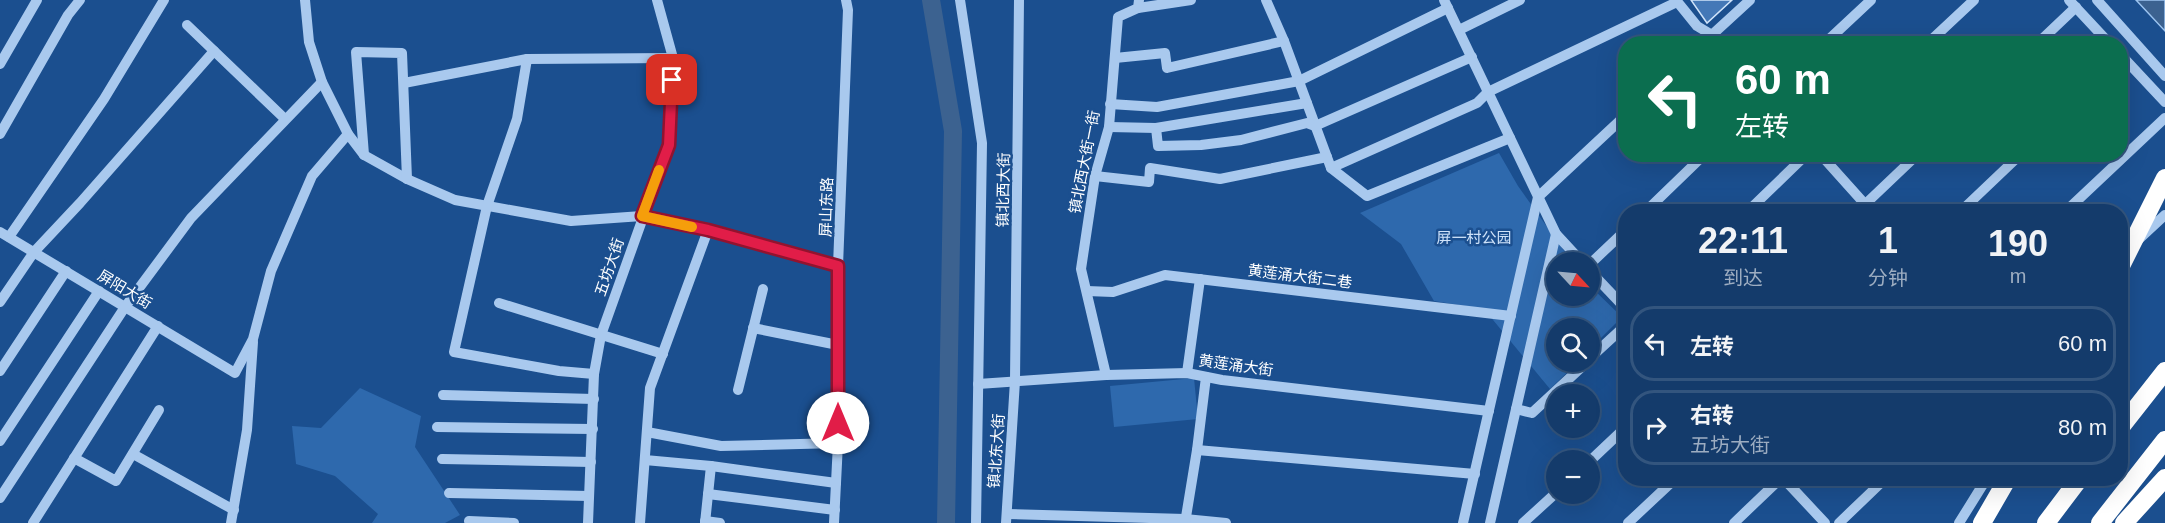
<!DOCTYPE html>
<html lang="zh">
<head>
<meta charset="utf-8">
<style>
	body { margin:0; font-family:Helvetica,"Noto Sans SC",sans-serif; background:#1d4271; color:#f1f3f6; height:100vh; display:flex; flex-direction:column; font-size:22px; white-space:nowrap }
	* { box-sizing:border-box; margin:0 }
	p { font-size:20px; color:#9dadc1 }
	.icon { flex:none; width:33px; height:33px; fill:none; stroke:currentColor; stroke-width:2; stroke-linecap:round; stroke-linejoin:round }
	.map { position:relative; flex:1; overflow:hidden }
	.panel { position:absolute; left:1618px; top:204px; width:510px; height:282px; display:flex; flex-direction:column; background:#143b6b; border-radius:24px; box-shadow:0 6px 24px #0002,0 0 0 2px #33557e }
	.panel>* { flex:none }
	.top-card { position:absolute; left:1618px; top:36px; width:510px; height:126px; border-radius:24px; box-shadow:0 6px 24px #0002,0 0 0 2px #33557e; background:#0b6e4f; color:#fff; overflow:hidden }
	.needle { width:39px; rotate:116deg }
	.buttons { position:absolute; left:1546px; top:252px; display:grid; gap:12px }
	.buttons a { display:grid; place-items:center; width:54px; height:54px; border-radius:50%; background:#143b6b; box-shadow:0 6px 24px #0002,0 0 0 2px #33557e; font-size:30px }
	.pin { position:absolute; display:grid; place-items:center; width:51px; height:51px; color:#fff; margin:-26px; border-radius:12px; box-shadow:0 3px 9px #0006 }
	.me { position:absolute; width:66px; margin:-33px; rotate:0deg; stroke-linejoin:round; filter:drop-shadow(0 0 4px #0008) }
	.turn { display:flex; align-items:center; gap:21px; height:126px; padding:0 18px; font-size:27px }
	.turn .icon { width:78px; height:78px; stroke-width:2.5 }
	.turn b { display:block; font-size:42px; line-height:51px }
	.eta { display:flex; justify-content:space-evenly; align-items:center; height:102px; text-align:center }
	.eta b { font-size:36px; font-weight:600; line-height:42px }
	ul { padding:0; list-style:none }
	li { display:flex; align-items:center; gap:18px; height:75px; margin:0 12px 9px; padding:0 6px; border:3px solid #33557e; border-radius:24px }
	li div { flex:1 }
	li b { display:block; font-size:22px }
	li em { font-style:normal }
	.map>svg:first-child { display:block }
</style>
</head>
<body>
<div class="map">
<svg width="2165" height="523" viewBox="0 0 2165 523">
	<rect width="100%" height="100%" fill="#1b4f8f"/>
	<g fill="#2e69ad">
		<path d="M1499,153L1518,186L1572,262H1557V296H1590V286L1622,317L1590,349V328H1557V362H1578L1550,389L1484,309L1434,301L1401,244L1360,213Z"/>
		<path d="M1194,378L1198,419L1114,427L1110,386Z"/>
		<path d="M360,388L421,416L415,447L460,515L445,523H372L378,514L335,476L296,464L292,426L321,428Z"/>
	</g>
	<path fill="#3c6290" stroke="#9cc4f0" stroke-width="1.5" d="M2136,0H2165V31Z"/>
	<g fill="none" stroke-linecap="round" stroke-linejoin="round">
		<path stroke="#3c6290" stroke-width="18" d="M931,0L953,131L946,523"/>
	</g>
	<path fill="#4478b7" stroke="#cfe3fa" stroke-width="1.5" d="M1691,0H1732L1707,23Z"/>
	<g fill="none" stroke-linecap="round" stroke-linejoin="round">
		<g stroke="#a9c9ee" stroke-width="10">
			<path d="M305,0L309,42L322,82L348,134L364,155L407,179L455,200L571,221L642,216L708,230L838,266"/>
			<path d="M960,0L982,143L976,523"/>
			<path d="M1266,0L1284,41L1331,168L1367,196L1510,138"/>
			<path d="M1444,0L1556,234L1582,262"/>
			<path d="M1676,0L1697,26L1712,35L1720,44"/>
			<path d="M2069,0L2110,44"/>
			<path d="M2097,0L2165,76"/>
			<path d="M1138,8L1191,0"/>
			<path d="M187,25L285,119"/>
			<path d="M1459,30L1520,0"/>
			<path d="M1702,44L1750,0"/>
			<path d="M1824,44L1871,0"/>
			<path d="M1927,44L1974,0"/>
			<path d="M2037,44L2076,7"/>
			<path d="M2121,55L2165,102"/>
			<path d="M1115,58L1165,53L1167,68L1284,41"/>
			<path d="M527,59L517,119L487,206L454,352L559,371L594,374"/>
			<path d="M0,64L37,0"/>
			<path d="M404,83L527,59L673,58"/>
			<path d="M1110,104L1157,107L1299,81L1448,8"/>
			<path d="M1109,127L1156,128L1307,103"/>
			<path d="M1156,128L1158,146L1201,145L1241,140L1307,123L1315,126L1472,57"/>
			<path d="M0,134L68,15L80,0"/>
			<path d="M1820,154L1872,212"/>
			<path d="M364,155L356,52L402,53L407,179"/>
			<path d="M1331,168L1477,103L1488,92L1677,2"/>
			<path d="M1095,176L1149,182L1150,168L1220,179L1327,157"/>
			<path d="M1645,212L1705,154"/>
			<path d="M1747,212L1807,154"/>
			<path d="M1857,212L1918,154"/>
			<path d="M1960,212L2021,154"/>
			<path d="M2065,212L2165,118"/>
			<path d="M0,232L235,373L253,339L271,271L312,176L348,134"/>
			<path d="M9,237L104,99L164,0"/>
			<path d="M2139,239L2165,215"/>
			<path d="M1590,264L1626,230"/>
			<path d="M1590,271L1626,309"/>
			<path d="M1087,291L1113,292L1165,275L1511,316"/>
			<path d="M0,302L34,252L80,203L214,51"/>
			<path d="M499,303L663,354"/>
			<path d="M753,328L838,345"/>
			<path d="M1590,358L1626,325"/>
			<path d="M0,371L66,271"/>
			<path d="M1187,373L1200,279"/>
			<path d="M1106,375L1081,269L1095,176L1109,127L1118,17L1138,8L1139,0"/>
			<path d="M978,384L1106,375L1187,373L1222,380L1489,411"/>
			<path d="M738,390L763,289"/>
			<path d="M443,395L594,399"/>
			<path d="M1516,409L1532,413L1587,362"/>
			<path d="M437,427L593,429"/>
			<path d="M647,432L721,446L838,443"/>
			<path d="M0,441L99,291"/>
			<path d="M1197,450L1475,474"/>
			<path d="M133,454L234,510"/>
			<path d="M74,458L116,481L159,410"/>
			<path d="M442,459L591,462"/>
			<path d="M645,460L711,466L836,483"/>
			<path d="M1590,461L1626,427"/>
			<path d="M1783,478L1825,523"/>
			<path d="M449,493L589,496"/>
			<path d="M708,494L835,510"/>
			<path d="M0,498L125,307L191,218L322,82"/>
			<path d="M1007,514L1185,519L1226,523"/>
			<path d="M469,521L514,523"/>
			<path d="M705,521L720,523"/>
			<path d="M33,523L158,326"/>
			<path d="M231,523L247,430L253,342"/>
			<path d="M588,523L594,374L601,335L669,145L673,58L657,0"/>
			<path d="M640,523L650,388L708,230"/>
			<path d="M705,523L711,466"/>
			<path d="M834,523L838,443V266L848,10L846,0"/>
			<path d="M1006,523L1015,381L1019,0"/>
			<path d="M1185,523L1197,450L1206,377"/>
			<path d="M1463,523L1538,197L1626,115"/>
			<path d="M1490,523L1556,234"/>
			<path d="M1523,523L1557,492"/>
			<path d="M1628,523L1676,478"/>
			<path d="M1734,523L1781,478"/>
			<path d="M1839,523L1886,478"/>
			<path d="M1959,523L1987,478"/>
		</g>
		<g stroke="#fff" stroke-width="18">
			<path d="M2121,427L2165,371"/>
			<path d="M1982,523L2008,478"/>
			<path d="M2046,523L2080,478"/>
			<path d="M2100,523L2165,440"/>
			<path d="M2124,523L2165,478"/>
		</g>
		<path stroke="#fff" stroke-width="18" d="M2121,266L2165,178"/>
	</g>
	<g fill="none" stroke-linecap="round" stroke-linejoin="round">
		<g stroke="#92132f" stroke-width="15">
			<path id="route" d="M672,80L669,145L642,216L708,230L838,266V423"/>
		</g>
		<use href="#route" stroke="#e11d48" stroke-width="10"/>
		<path stroke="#f59e0b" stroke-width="10" d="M659,170L642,216L692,227"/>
	</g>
	<g text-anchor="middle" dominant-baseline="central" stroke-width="5" stroke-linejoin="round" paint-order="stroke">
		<g font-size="15" fill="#fff" stroke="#1b4f8f">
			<text transform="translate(1084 162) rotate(-79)">镇北西大街一街</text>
			<text transform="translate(1003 190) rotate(-89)">镇北西大街</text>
			<text transform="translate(826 207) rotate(-88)">屏山东路</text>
			<text transform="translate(609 267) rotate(-71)">五坊大街</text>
			<text transform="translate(1300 276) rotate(7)">黄莲涌大街二巷</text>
			<text transform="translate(125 289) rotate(31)">屏阳大街</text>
			<text transform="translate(1236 365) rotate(8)">黄莲涌大街</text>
			<text transform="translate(996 451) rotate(-86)">镇北东大街</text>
		</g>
		<g font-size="15" fill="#cfe3fa" stroke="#1b4f8f">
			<text x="1474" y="237">屏一村公园</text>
		</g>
	</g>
</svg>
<div class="buttons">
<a><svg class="needle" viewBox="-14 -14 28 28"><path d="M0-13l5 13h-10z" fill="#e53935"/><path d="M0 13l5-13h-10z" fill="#9dadc1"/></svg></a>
<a><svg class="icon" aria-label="search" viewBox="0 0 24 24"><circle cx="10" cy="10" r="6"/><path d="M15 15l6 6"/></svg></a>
<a>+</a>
<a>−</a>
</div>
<div class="pin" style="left:672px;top:80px;background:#d93025"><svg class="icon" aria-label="arrive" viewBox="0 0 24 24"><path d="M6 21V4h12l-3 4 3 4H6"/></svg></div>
<svg class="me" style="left:838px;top:423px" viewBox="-20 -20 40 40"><circle r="19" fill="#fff"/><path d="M0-13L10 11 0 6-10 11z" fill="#e11d48"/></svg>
<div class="top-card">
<div class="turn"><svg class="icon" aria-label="left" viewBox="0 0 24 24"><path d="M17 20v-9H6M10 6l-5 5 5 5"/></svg><div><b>60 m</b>左转</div></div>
</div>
<section class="panel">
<div class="eta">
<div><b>22:11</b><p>到达</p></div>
<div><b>1</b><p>分钟</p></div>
<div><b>190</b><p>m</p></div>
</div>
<ul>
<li><svg class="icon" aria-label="left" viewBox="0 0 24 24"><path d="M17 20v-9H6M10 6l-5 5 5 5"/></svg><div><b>左转</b></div><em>60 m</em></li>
<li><svg class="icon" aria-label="right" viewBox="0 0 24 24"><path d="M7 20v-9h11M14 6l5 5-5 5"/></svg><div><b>右转</b><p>五坊大街</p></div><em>80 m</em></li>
</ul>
</section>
</div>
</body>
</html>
